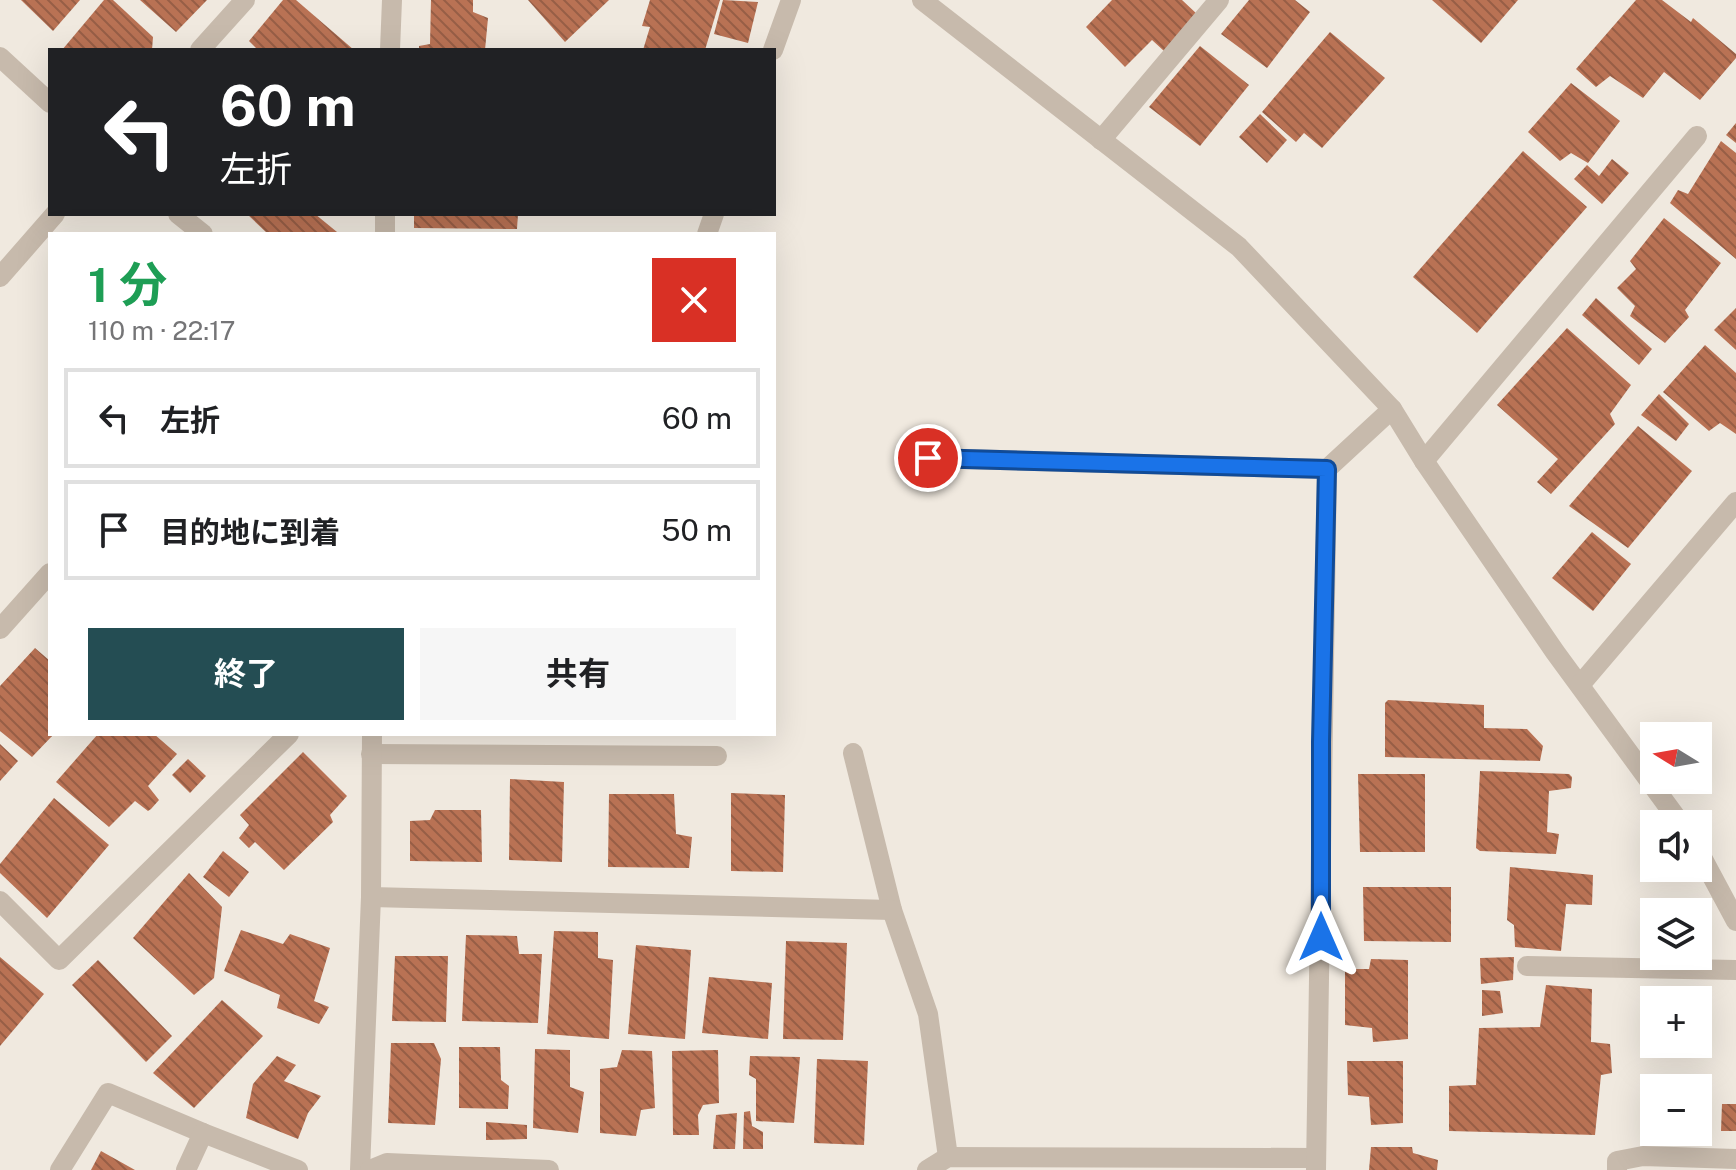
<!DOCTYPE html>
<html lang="ja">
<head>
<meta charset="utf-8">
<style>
	body { margin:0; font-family:"Public Sans","Noto Sans JP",sans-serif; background:#f6f6f6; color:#202124; height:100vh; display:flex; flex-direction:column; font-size:30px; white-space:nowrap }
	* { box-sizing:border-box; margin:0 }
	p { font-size:26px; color:#757577 }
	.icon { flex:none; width:44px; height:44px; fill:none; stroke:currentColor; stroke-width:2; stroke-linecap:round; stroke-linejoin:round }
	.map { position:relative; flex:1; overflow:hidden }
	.drawer { position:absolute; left:48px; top:232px; width:728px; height:504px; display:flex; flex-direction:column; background:#fff; border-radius:0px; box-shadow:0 8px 32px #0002 }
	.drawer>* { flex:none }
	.top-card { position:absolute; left:48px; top:48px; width:728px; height:168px; border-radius:0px; box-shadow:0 8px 32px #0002; background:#202124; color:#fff; overflow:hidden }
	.needle { width:52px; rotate:281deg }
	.tools { position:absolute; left:1640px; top:722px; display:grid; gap:16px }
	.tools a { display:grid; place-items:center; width:72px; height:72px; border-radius:0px; background:#fff; box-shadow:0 8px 32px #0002; font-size:40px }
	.pin { position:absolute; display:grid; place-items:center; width:68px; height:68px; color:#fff; margin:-34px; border:4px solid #fff; border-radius:50%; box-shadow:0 2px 8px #0007 }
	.me { position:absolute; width:88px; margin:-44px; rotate:0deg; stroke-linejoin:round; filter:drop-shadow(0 0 6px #0008) }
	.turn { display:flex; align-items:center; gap:28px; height:168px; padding:0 40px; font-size:36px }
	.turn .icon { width:104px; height:104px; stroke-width:2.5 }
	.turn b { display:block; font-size:56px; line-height:68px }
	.round { display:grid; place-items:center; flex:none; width:84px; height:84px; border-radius:0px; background:#f6f6f6 }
	.overview { display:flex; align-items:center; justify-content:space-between; height:136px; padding:0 40px }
	h1 { font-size:48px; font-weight:700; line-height:60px; color:#1e9e55 }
	.button { display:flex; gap:16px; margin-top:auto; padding:16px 40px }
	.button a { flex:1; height:92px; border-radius:0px; background:#244d53; color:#fff; font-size:32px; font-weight:700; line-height:92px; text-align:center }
	.button a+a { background:#f6f6f6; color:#202124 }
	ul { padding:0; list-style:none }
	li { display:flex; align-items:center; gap:24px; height:100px; margin:0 16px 12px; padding:0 24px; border:4px solid #e0e0e0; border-radius:0px }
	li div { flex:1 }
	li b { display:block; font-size:30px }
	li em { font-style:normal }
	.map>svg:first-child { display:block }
</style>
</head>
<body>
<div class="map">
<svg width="1736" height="1170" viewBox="0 0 1736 1170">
	<defs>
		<pattern id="building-back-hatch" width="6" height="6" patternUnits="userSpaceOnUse" patternTransform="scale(2)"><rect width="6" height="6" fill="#b97254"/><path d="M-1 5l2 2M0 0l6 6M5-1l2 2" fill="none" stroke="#975e46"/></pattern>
	</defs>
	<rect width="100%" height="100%" fill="#f0e9df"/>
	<g fill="url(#building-back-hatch)">
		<path d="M21,0H80L53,31Z"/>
		<path d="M104,0H113L153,37L152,50H62Z"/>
		<path d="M140,0H207L176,32Z"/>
		<path d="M283,0H296L354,50H258L249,41Z"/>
		<path d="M431,0H473V12L488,18L485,50H419V46L430,44Z"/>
		<path d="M528,0H609L565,42Z"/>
		<path d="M650,0H720L705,50H643L650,27L642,26Z"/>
		<path d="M723,0L758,2L748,43L714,34Z"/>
		<path d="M1112,0H1182L1198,15L1164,51L1152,40L1125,67L1086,27Z"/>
		<path d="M1249,0H1295L1310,12L1267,68L1221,34Z"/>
		<path d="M1432,0H1518L1481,43Z"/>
		<path d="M1636,0H1662L1691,22L1693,18L1736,54V58L1700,100L1664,72L1643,98L1610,76L1596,87L1576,69Z"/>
		<path d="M1330,32L1385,78L1322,148L1304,133L1296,142L1262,112Z"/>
		<path d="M1200,46L1249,85L1200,146L1149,107Z"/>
		<path d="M1571,83L1620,121L1588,163L1571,153L1560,161L1528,132Z"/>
		<path d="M1260,114L1287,140L1267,163L1239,137Z"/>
		<path d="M1736,123V143L1726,135Z"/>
		<path d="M1721,141L1736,153V259L1670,203L1678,190L1688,194Z"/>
		<path d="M1523,151L1587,207L1477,333L1413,277Z"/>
		<path d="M1612,159L1629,173L1602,204L1574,179L1587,165L1599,176Z"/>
		<path d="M247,214H315L337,232L268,234Z"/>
		<path d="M414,214H518L517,229L414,228Z"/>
		<path d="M1664,218L1721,263L1685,310L1689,317L1665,343L1630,316L1635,306L1617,288L1636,269L1630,261Z"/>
		<path d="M1596,298L1652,349L1639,365L1582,315Z"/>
		<path d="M1736,308V350L1714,330Z"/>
		<path d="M1567,328L1631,385L1610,414L1615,424L1551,494L1537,482L1558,459L1497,405Z"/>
		<path d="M1705,345L1736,373V434L1720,423L1709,431L1663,392Z"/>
		<path d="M1659,394L1689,424L1676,441L1641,415Z"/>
		<path d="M1638,426L1692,471L1628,548L1569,506Z"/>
		<path d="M1592,532L1631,564L1593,611L1552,578Z"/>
		<path d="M35,648L50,661V734H54L32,757L0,731V686Z"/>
		<path d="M1388,700L1484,705V728L1527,729L1543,746L1540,761L1385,757V703Z"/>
		<path d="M98,734H154L177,754L148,786L159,800L151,809L148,811L135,801L109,827L56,782Z"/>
		<path d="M0,744L18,761L0,781Z"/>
		<path d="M303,752L347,796L330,815L333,822L284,870L255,842L249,848L239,838L249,825L240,815Z"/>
		<path d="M188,759L206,776L190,793L172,775Z"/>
		<path d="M1480,771L1569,774L1572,777L1571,788L1549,791L1547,832L1559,834L1556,854L1480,851L1476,848Z"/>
		<path d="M1358,774H1425V852H1360Z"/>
		<path d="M510,779L564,782L562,862L509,860Z"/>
		<path d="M731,793L785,795L783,872L731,871Z"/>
		<path d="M609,794H674L676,834L692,837L689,868L608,867Z"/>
		<path d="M54,798L109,845L47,918L0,873V864Z"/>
		<path d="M435,810H481L482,862L410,861V821L430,820Z"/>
		<path d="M223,851L249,872L229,897L203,877Z"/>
		<path d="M1510,867L1593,875L1592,905L1566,904L1561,951L1515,947L1514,925L1507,920Z"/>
		<path d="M189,873L222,907L214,978L194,995L133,938Z"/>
		<path d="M1363,887H1451V942L1364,941Z"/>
		<path d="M241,930L283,944L290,934L330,948L314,1001L329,1007L319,1024L277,1008L280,995L224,971Z"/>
		<path d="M554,931L598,932V958L613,960L609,1039L547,1034Z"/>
		<path d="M466,935L517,936L519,954H542L538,1023L462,1021Z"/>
		<path d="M786,941L847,943L843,1040L783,1039Z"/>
		<path d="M636,945L691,950L685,1039L628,1034Z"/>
		<path d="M395,956H448L446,1022L392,1021Z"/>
		<path d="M0,957L44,994L0,1046Z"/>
		<path d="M1514,957L1513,980L1481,984L1480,958Z"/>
		<path d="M1371,959L1408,960V1039L1373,1042L1372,1028L1345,1025V971L1348,969H1369Z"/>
		<path d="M98,960L172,1036L146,1062L72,985Z"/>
		<path d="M709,977L772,983L768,1039L702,1033Z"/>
		<path d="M1546,985L1592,989L1591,1042L1610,1044L1612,1073L1601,1075L1595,1135L1449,1131V1086L1476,1085L1479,1028L1540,1027Z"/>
		<path d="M1482,990L1500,991L1503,1013L1482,1016Z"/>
		<path d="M222,1000L263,1036L194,1108L153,1073Z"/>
		<path d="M391,1043H434L441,1059L435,1125L388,1123Z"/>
		<path d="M459,1047H500L501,1080L509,1086L508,1109L459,1108Z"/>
		<path d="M535,1049L570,1050V1087L584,1092L578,1133L533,1128Z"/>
		<path d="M622,1050L652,1051L655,1108L641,1110L636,1136L600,1133V1069L617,1067Z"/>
		<path d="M718,1050L719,1103L703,1105L698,1115L699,1135H673L672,1051Z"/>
		<path d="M277,1056L296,1065L284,1081L321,1096L308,1113L298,1139L246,1118L253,1084Z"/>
		<path d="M750,1056L800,1057L794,1123L756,1121V1079L749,1075Z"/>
		<path d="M817,1059L868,1061L864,1145L814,1143Z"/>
		<path d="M1347,1061H1403V1123L1371,1125L1369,1097L1348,1095Z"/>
		<path d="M1722,1104H1736V1131H1721Z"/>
		<path d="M750,1111L752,1126L763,1132V1149H743L744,1112Z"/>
		<path d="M737,1113L735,1149H713L716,1115Z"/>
		<path d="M486,1122L527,1125V1139L486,1140Z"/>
		<path d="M1371,1147H1412L1413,1153L1438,1160L1437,1170H1369Z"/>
		<path d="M101,1151L135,1170H91Z"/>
	</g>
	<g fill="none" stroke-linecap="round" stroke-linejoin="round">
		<g stroke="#c7baac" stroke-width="20">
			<path d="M922,0L1239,247L1392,409L1424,461L1555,652L1681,824"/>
			<path d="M200,50L245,0"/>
			<path d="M390,50L392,0"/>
			<path d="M773,50L791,0"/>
			<path d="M0,57L50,103"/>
			<path d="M1101,140L1219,0"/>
			<path d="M178,214L203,234"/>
			<path d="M385,234V214"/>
			<path d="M707,234L714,214"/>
			<path d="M0,277L55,214"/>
			<path d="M928,458L1327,469"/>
			<path d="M1424,461L1697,136"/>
			<path d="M0,629L50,573"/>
			<path d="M1580,685L1736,502"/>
			<path d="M853,753L892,910L928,1014L948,1157"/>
			<path d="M371,754L717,756"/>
			<path d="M1698,850L1736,921"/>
			<path d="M371,897L892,910"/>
			<path d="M0,901L59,960L289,734"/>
			<path d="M1527,966L1736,970"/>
			<path d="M60,1170L108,1093L203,1133"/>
			<path d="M186,1170L203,1133L298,1170"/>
			<path d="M360,1170L371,897L372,734"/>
			<path d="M370,1170L387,1163L549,1170"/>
			<path d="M927,1170L948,1157L1316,1158"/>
			<path d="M1316,1170L1327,469L1392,409"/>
			<path d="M1617,1170V1161L1643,1156L1736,1159"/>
		</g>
	</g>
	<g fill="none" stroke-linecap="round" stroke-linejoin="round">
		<g stroke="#114b97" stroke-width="20">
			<path id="route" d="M928,458L1327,469L1321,742V937"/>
		</g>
		<use href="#route" stroke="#1a73e8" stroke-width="14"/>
	</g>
</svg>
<div class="tools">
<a><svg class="needle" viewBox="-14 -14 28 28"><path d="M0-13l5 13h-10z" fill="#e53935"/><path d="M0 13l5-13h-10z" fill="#757577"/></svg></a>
<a><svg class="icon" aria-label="sound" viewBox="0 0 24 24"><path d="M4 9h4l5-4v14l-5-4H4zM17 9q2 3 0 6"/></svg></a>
<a><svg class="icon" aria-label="layers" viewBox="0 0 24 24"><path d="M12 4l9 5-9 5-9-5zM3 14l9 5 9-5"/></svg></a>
<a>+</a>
<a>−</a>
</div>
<div class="pin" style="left:928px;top:458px;background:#d93025"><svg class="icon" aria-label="arrive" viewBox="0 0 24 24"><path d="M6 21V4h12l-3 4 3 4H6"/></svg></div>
<svg class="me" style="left:1321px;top:937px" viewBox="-20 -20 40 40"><path d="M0-17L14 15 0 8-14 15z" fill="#1a73e8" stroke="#fff" stroke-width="4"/></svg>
<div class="top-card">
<div class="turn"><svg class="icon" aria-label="left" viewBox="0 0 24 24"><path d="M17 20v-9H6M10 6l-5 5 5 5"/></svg><div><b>60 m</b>左折</div></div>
</div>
<section class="drawer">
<div class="overview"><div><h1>1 分</h1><p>110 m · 22:17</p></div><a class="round" style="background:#d93025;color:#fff"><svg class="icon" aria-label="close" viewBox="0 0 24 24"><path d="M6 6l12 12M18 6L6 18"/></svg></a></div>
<ul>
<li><svg class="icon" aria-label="left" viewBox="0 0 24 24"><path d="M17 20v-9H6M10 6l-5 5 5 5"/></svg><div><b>左折</b></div><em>60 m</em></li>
<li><svg class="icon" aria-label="arrive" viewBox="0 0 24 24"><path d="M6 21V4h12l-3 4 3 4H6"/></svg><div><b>目的地に到着</b></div><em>50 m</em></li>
</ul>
<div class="button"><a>終了</a><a>共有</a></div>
</section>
</div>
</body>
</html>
